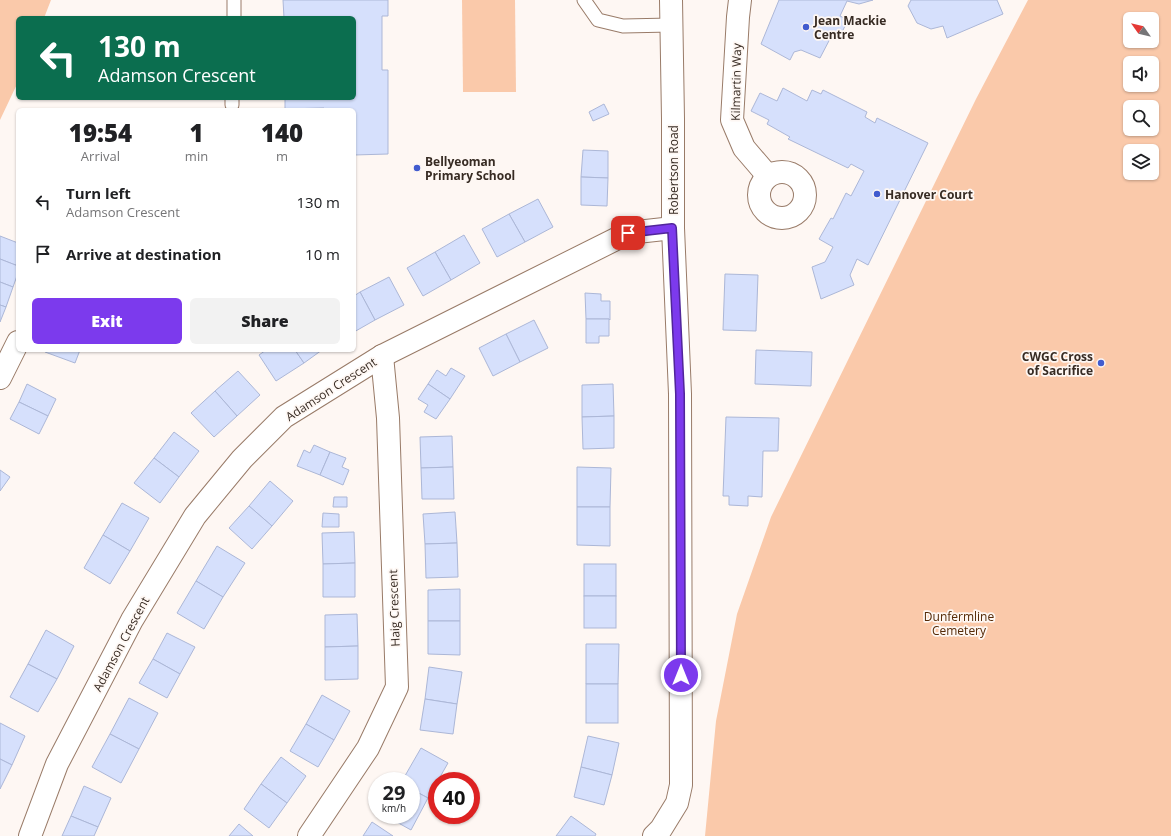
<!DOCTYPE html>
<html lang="en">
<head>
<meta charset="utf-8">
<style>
	body { margin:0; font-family:"Open Sans",sans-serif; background:#f2f2f2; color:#202124; height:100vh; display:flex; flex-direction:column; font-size:15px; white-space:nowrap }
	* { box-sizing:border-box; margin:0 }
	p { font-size:13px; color:#757577 }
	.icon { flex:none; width:22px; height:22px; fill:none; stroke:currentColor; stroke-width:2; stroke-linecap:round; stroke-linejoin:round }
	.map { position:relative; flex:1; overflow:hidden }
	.sheet { position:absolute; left:16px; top:108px; width:340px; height:244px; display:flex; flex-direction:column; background:#fff; border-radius:6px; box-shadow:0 1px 3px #0004 }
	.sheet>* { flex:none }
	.banner { position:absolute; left:16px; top:16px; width:340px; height:84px; border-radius:6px; box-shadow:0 1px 3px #0004; background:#0b6e4f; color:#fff; overflow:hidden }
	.needle { width:26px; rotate:304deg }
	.controls { position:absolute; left:1123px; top:12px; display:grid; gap:8px }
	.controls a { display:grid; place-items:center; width:36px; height:36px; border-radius:6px; background:#fff; box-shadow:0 1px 3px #0004; font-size:20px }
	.speed { position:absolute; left:368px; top:772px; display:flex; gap:8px; font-size:20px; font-weight:700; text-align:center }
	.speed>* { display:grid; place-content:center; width:52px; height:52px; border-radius:50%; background:#fff; box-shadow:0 1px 3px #0004; line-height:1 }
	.speed small { font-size:10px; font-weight:400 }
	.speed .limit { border:6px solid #d22; background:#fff; color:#111 }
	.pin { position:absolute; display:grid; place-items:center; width:34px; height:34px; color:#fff; margin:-17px; border-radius:8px; box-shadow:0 2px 6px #0006 }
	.me { position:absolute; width:44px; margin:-22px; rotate:0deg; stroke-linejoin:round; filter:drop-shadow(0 0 3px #0008) }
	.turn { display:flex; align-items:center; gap:14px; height:84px; padding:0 16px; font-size:18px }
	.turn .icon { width:52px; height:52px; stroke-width:2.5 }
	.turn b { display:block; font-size:28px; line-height:34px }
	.eta { display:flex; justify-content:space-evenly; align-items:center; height:68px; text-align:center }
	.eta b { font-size:24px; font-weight:800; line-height:28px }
	.action { display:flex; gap:8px; margin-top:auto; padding:8px 16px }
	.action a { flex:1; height:46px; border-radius:6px; background:#7c3aed; color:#fff; font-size:16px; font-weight:800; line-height:46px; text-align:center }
	.action a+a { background:#f2f2f2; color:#202124 }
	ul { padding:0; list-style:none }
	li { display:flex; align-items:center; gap:12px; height:52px; padding:0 16px }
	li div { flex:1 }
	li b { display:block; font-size:15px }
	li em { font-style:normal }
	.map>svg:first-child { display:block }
</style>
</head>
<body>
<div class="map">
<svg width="1171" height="836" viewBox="0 0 1171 836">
	<rect width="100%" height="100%" fill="#fef7f3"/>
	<g fill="#fac9aa" fill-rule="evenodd">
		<path d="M0,0H51L44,18H18V82L0,120Z"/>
		<path d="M462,0H515L516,92H463Z"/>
		<path d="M1028,0H1171V836H705L716,721L737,614L771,517L976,99ZM1130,19H1152V41H1130ZM1130,63H1152V85H1130ZM1130,107H1152V129H1130ZM1130,151H1152V173H1130Z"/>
	</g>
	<g fill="#d6e0fc" stroke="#acb7d7">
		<path d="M283,0H388V16H382V70H388V154L354,155V110H324V108L285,109V98H354V18H284Z"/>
		<path d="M779,0H873L859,4L847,1L840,16L848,20L839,38L832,35L820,58L801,50L794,52L790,60L761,44Z"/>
		<path d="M911,0H997L1003,14L947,38L943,26L931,29L917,23L908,6Z"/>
		<path d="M783,88L807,101L812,90L821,94L823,90L867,112L865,117L875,123L877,118L928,143L868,265L857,259L850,275L854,285L821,299L812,267L825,262L833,247L819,239L831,218L833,219L846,193L851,196L864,171L851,164L848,168L788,139L790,137L767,124L769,120L751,111L760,93L777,101Z"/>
		<path d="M604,104L609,114L593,121L589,112Z"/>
		<path d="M583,150L608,151V178L581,177Z"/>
		<path d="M581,177L608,178L607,206L581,205Z"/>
		<path d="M538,199L553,227L525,242L509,214Z"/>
		<path d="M509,214L525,242L497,257L482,229Z"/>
		<path d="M464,235L480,263L451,280L435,252Z"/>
		<path d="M0,236L18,243V266L0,259Z"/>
		<path d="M435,252L451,280L423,296L407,268Z"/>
		<path d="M0,259L18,266V273L13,287L0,282Z"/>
		<path d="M725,274L758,275L756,331L723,330Z"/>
		<path d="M389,277L404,305L375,320L360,292Z"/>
		<path d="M0,282L13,287L6,307L0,305Z"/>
		<path d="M360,292L375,320L354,332V296Z"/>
		<path d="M585,293L601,294V301H610V320L609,319H586Z"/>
		<path d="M0,305L6,307L0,322Z"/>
		<path d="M586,319H609V336H599V343H586Z"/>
		<path d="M534,320L548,348L520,362L506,334Z"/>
		<path d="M506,334L520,362L493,376L479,348Z"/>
		<path d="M46,350H80L75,363L45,352Z"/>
		<path d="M266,350H295L304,363L276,381L259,355Z"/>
		<path d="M295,350H322L304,363Z"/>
		<path d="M756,350L812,352L811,386L755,384Z"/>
		<path d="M451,368L465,376L450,399L428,384L437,370L446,376Z"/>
		<path d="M238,371L260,395L237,416L215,391Z"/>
		<path d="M27,384L56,399L48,416L19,402Z"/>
		<path d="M428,384L450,399L436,419L424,412L428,405L418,399Z"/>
		<path d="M613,384L614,416L582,417V385Z"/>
		<path d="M215,391L237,416L214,437L191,413Z"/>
		<path d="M19,402L48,416L39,434L10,419Z"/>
		<path d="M614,416V448L583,449L582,417Z"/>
		<path d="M726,417L779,418L778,451H763L762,497L748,496V506L729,505V496H723Z"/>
		<path d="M174,432L199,451L179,477L154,458Z"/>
		<path d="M452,436L453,467L421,468L420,437Z"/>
		<path d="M314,445L330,452L320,475L297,466L304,450L310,453Z"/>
		<path d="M330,452L346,458L342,467L349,470L343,485L320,475Z"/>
		<path d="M154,458L179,477L160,503L134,483Z"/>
		<path d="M453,467L454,499H422L421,468Z"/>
		<path d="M577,467L611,468L610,507H577Z"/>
		<path d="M0,470L10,477L0,491Z"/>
		<path d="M270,481L293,501L272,526L249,506Z"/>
		<path d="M334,497H347V507H333Z"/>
		<path d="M122,503L149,518L130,551L103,535Z"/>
		<path d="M249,506L272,526L252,549L229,528Z"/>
		<path d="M577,507H610V546L577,545Z"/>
		<path d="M455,512L457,543L425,544L423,514Z"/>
		<path d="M323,513L339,514V527H322Z"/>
		<path d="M354,532L355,563L323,564L322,533Z"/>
		<path d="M103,535L130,551L110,584L84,568Z"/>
		<path d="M457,543L458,577L426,578L425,544Z"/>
		<path d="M217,546L245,563L223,597L196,581Z"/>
		<path d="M355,563V597H323V564Z"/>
		<rect x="584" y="564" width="32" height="32"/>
		<path d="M196,581L223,597L204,629L177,613Z"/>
		<path d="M460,589V621H428V590Z"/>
		<rect x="584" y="596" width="32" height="32"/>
		<path d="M357,614L358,646L325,647V615Z"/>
		<path d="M428,621H460V655L428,654Z"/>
		<path d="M46,630L74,646L57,679L28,664Z"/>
		<path d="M167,633L195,647L180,674L153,659Z"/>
		<path d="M586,644H619L618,684H586Z"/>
		<path d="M358,646V679L325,680V647Z"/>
		<path d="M153,659L180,674L167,698L139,683Z"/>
		<path d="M28,664L57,679L38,712L10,697Z"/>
		<path d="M429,667L462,672L457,704L425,699Z"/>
		<rect x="586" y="684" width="32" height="39"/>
		<path d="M322,695L350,711L334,740L306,724Z"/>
		<path d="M129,698L158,713L139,749L110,734Z"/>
		<path d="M425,699L457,704L453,734L420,730Z"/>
		<path d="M0,723L25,736L12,765L0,759Z"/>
		<path d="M306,724L334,740L318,767L290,751Z"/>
		<path d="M110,734L139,749L121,783L92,767Z"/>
		<path d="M588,736L619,743L612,775L581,767Z"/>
		<path d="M421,748L448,763L428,798L411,789V781H402Z"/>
		<path d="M281,757L306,776L287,803L261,784Z"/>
		<path d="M0,759L12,765L0,789Z"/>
		<path d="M581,767L612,775L604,805L574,797Z"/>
		<path d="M261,784L287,803L269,828L244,809Z"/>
		<path d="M84,786L111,798L98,827L71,816Z"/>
		<path d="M411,789L428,798L411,830L384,815H411Z"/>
		<path d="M71,816L98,827L94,836H62Z"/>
		<path d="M571,816L596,834L595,836H556Z"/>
		<path d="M372,822L393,836H363Z"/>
		<path d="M239,824L253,836H229Z"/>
	</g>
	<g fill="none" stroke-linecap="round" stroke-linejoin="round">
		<g stroke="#997b68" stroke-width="15">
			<g id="lane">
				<path d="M584,0L598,20L623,26L671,25"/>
				<path d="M234,18V0"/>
				<path d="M232,105V98"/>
			</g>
		</g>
		<g stroke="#997b68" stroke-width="24">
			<g id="street">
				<path d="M740,0L738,17L732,120L744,148L768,176"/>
				<circle cx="782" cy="195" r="23"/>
				<path d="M0,378L18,342"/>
				<path d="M30,836L57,764L132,620L195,516L242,459L284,417L382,356L628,233L673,228"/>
				<path d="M309,836L368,748L397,687L388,418L382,356"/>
			</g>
		</g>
		<g stroke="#997b68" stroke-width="24">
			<path id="secondary" d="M654,836L661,829L677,803L681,785L680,394L673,228V119L671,0"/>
		</g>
		<use href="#lane" stroke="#fff" stroke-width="13"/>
		<use href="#street" stroke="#fff" stroke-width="22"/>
		<use href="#secondary" stroke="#fff" stroke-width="22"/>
	</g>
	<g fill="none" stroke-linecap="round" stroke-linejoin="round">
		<g stroke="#51269a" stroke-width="10">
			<path id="route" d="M628,233L672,228L680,394L681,675"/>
		</g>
		<use href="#route" stroke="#7c3aed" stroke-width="7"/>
	</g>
	<g fill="#415bce" stroke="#fef7f3" stroke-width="1.5">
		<circle cx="806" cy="27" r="4"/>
		<circle cx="417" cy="168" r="4"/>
		<circle cx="877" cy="194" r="4"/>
		<circle cx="1101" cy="363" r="4"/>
	</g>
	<g text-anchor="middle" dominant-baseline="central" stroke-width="3.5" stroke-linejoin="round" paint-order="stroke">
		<g font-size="12" font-weight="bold" fill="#372b23" stroke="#fef7f3" text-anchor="start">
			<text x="814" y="20">Jean Mackie<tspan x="814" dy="14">Centre</tspan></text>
			<text x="425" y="161">Bellyeoman<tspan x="425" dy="14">Primary School</tspan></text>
			<text x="885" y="194">Hanover Court</text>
			<text x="1093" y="356" text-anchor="end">CWGC Cross<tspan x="1093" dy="14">of Sacrifice</tspan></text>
		</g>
		<g font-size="12" fill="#372b23" stroke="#fef7f3">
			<text transform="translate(736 82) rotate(-89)">Kilmartin Way</text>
			<text transform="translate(673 170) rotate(-90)">Robertson Road</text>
			<text transform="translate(331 389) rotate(-33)">Adamson Crescent</text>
			<text transform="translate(394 608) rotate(-92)">Haig Crescent</text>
			<text transform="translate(121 644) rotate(-62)">Adamson Crescent</text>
		</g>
		<g font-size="12" fill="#552a07" stroke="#fef7f3">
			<text x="959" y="616">Dunfermline<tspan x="959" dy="14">Cemetery</tspan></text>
		</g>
	</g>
</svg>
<div class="controls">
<a><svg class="needle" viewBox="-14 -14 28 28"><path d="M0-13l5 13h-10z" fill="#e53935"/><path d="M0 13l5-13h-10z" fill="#757577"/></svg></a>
<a><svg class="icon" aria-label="sound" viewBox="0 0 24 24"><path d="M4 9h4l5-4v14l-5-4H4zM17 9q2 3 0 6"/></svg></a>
<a><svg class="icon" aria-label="search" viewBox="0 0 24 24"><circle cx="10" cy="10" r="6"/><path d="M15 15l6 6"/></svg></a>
<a><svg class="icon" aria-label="layers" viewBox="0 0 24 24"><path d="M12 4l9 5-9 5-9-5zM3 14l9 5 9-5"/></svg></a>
</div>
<div class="speed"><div>29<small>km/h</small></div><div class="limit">40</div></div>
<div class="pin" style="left:628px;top:233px;background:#d93025"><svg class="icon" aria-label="arrive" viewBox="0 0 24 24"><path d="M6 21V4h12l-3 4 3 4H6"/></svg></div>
<svg class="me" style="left:681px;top:675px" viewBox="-20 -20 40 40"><circle r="17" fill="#7c3aed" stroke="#fff" stroke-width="3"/><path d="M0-11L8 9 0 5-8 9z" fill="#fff"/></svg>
<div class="banner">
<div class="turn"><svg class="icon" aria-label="left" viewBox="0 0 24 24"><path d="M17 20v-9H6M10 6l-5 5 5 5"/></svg><div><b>130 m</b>Adamson Crescent</div></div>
</div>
<section class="sheet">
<div class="eta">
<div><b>19:54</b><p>Arrival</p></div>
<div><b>1</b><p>min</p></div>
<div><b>140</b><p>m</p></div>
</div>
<ul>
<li><svg class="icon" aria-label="left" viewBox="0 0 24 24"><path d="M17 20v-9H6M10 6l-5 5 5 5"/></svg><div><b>Turn left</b><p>Adamson Crescent</p></div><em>130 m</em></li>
<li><svg class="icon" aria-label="arrive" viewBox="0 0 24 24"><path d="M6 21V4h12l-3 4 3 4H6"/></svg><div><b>Arrive at destination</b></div><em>10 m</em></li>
</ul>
<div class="action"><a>Exit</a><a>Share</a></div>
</section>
</div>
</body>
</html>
